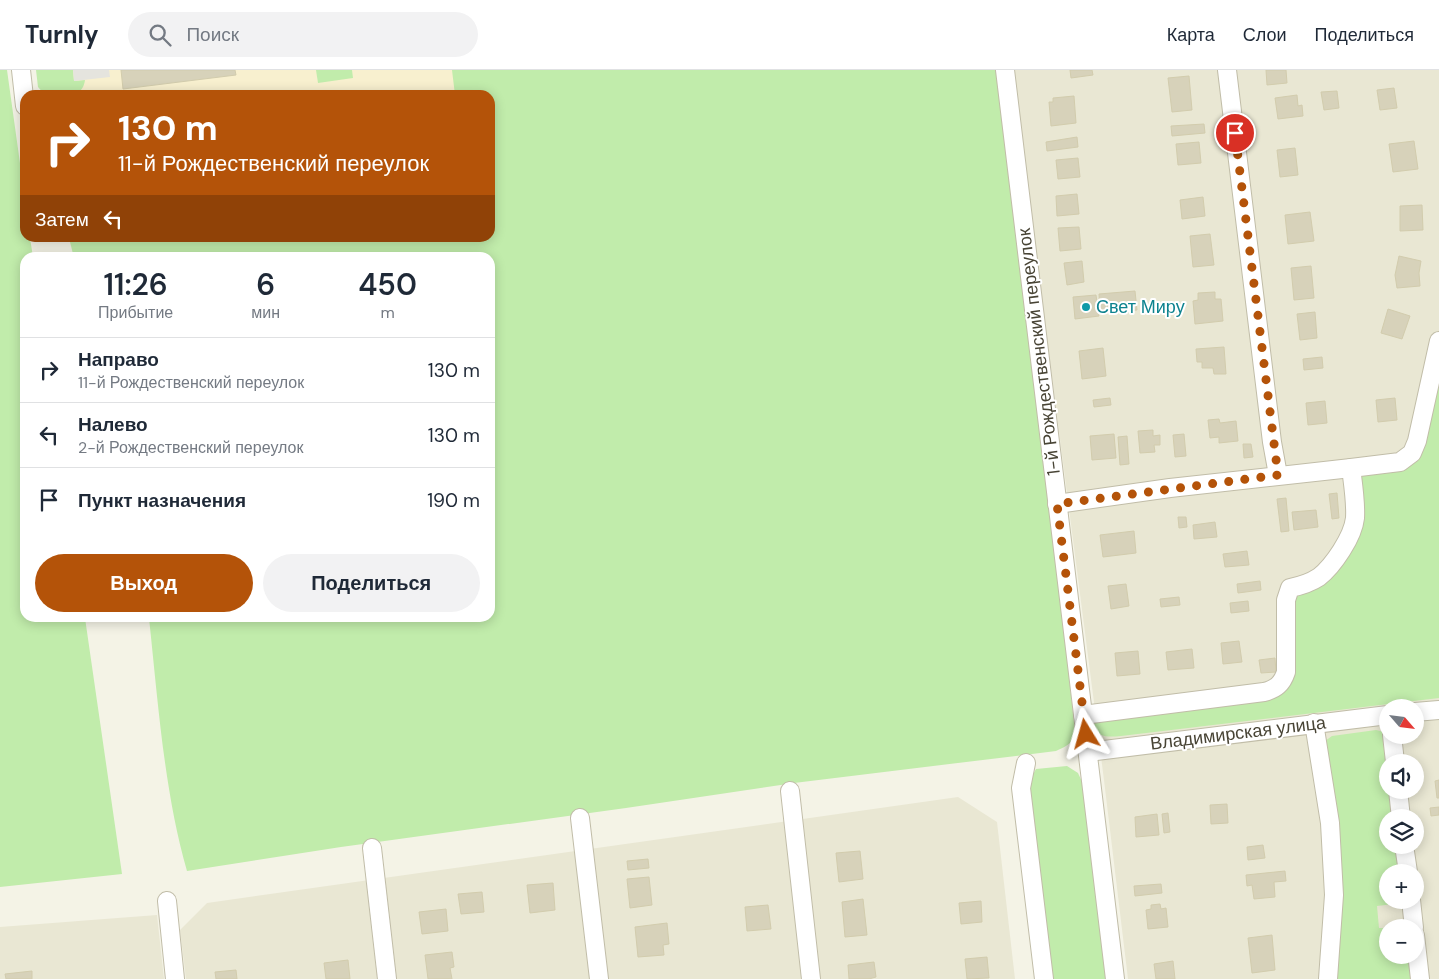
<!DOCTYPE html>
<html lang="ru">
<head>
<meta charset="utf-8">
<style>
	body { margin:0; font-family:"DM Sans",sans-serif; background:#f2f2f3; color:#1f2937; height:100vh; display:flex; flex-direction:column; font-size:19px; white-space:nowrap }
	* { box-sizing:border-box; margin:0 }
	p { font-size:16px; color:#747a83 }
	.icon { flex:none; width:28px; height:28px; fill:none; stroke:currentColor; stroke-width:2; stroke-linecap:round; stroke-linejoin:round }
	.map { position:relative; flex:1; overflow:hidden }
	.panel { position:absolute; left:20px; top:182px; width:475px; height:370px; display:flex; flex-direction:column; background:#fff; border-radius:15px; box-shadow:0 2px 12px #0003 }
	.panel>* { flex:none }
	.guide { position:absolute; left:20px; top:20px; width:475px; height:152px; border-radius:15px; box-shadow:0 2px 12px #0003; background:#b45309; color:#fff; overflow:hidden }
	.needle { width:32px; rotate:118deg }
	.buttons { position:absolute; left:1379px; top:629px; display:grid; gap:10px }
	.buttons a { display:grid; place-items:center; width:45px; height:45px; border-radius:50%; background:#fff; box-shadow:0 2px 12px #0003; font-size:25px }
	.pin { position:absolute; display:grid; place-items:center; width:42px; height:42px; color:#fff; margin:-21px; border:2px solid #fff; border-radius:50%; box-shadow:0 1px 5px #0007 }
	.me { position:absolute; width:55px; margin:-28px; rotate:352deg; stroke-linejoin:round; filter:drop-shadow(0 0 4px #0008) }
	.turn { display:flex; align-items:center; gap:18px; height:105px; padding:0 15px; font-size:22px }
	.turn .icon { width:65px; height:65px; stroke-width:2.5 }
	.turn b { display:block; font-size:35px; line-height:42px }
	.then { display:flex; align-items:center; height:48px; padding:0 15px; background:#0003; gap:10px; font-size:19px }
	.eta { display:flex; justify-content:space-evenly; align-items:center; height:85px; text-align:center }
	.eta b { font-size:30px; font-weight:600; line-height:35px }
	.action { display:flex; gap:10px; margin-top:auto; padding:10px 15px }
	.action a { flex:1; height:58px; border-radius:30px; background:#b45309; color:#fff; font-size:20px; font-weight:600; line-height:58px; text-align:center }
	.action a+a { background:#f2f2f3; color:#1f2937 }
	ul { padding:0; list-style:none }
	li { display:flex; align-items:center; gap:15px; height:65px; padding:0 15px; border-top:1px solid #e0e1e3 }
	li div { flex:1 }
	li b { display:block; font-size:19px }
	li em { font-style:normal }
	header { display:flex; align-items:center; gap:30px; box-sizing:border-box; height:70px; padding:0 25px; background:#fff; border-bottom:1px solid #e0e1e3 }
	header strong { font-size:24px }
	nav { display:flex; gap:28px; margin-inline-start:auto; font-size:18px }
	.search { width:350px; height:45px; background:#f2f2f3; display:flex; align-items:center; gap:12px; box-sizing:border-box; padding:0 18px; border-radius:28px; color:#747a83; font-size:19px }
	.map>svg:first-child { display:block }
</style>
</head>
<body>
<header>
<strong>Turnly</strong>
<div class="search"><svg class="icon" aria-label="search" viewBox="0 0 24 24"><circle cx="10" cy="10" r="6"/><path d="M15 15l6 6"/></svg>Поиск</div>
<nav><a>Карта</a><a>Слои</a><a>Поделиться</a></nav>
</header>
<div class="map">
<svg width="1439" height="909" viewBox="0 0 1439 909">
	<rect width="100%" height="100%" fill="#f4f3e6"/>
	<g fill="#e9e7d3" fill-rule="evenodd">
		<path d="M1008,0H1439V909H1128L1104,710L1020,59ZM1388,638H1415V665H1388ZM1388,692H1415V720H1388ZM1388,748H1415V775H1388ZM1388,802H1415V830H1388ZM1388,858H1415V885H1388Z"/>
		<path d="M958,727L997,752L1015,909H186L180,860L207,833Z"/>
		<path d="M157,845L164,909H0V857Z"/>
	</g>
	<path fill="#f8f0cf" d="M60,0H468L471,25H64Z"/>
	<g fill="#c1ecab">
		<path d="M0,0H7L25,129V168H30L33,187L25,188V548H85L122,804L0,817Z"/>
		<path d="M36,0H73L74,11L85,10C82,31 62,25 45,25L38,17Z"/>
		<path d="M316,0H352L353,8L318,13Z"/>
		<path d="M452,0H997L1046,398L1074,652C1074,671 1074,673 1056,681L794,713L626,738L341,777L187,801C164,721 158,631 149,548H490V188H74L69,168H490V25H455Z"/>
		<path d="M1437,315L1439,316V628L1121,666C1109,667 1099,668 1092,657L1096,651L1273,625L1293,523L1338,491L1356,405C1375,402 1400,403 1416,392C1428,385 1434,330 1437,315Z"/>
		<path d="M1376,660L1384,662L1388,692V720H1391L1394,747L1388,748V775H1397L1399,802H1388V830H1402V833L1377,836L1379,858H1387L1388,885H1409L1411,909H1336L1325,671L1332,666Z"/>
		<path d="M1067,696L1078,703L1084,716L1106,909H1049L1028,713L1036,699Z"/>
	</g>
	<path fill="#e5e4de" d="M73,0H109L110,7L74,11Z"/>
	<g fill="#d7d2ba" stroke="#d2ccad">
		<path d="M121,0H235L236,5L123,19Z"/>
		<path d="M1070,0H1092L1093,5L1071,8Z"/>
		<path d="M1266,0H1286L1287,13L1267,15Z"/>
		<path d="M1189,6L1192,40L1172,42L1168,8Z"/>
		<path d="M1394,18L1397,38L1380,40L1377,20Z"/>
		<path d="M1337,21L1339,38L1324,40L1321,22Z"/>
		<path d="M1297,25L1298,36L1302,35L1303,46L1278,49L1275,28Z"/>
		<path d="M1074,26L1076,53L1051,56L1049,32H1053V28Z"/>
		<path d="M1204,54L1205,63L1172,66L1171,56Z"/>
		<path d="M1077,67L1078,77L1047,81L1046,72Z"/>
		<path d="M1414,71L1418,99L1393,102L1389,74Z"/>
		<path d="M1199,72L1201,93L1178,95L1176,74Z"/>
		<path d="M1295,78L1298,105L1280,107L1277,80Z"/>
		<path d="M1078,88L1080,107L1058,109L1056,90Z"/>
		<path d="M1077,124L1079,144L1057,146L1056,126Z"/>
		<path d="M1203,127L1205,146L1182,149L1180,130Z"/>
		<path d="M1422,135L1423,160L1400,161V136Z"/>
		<path d="M1310,142L1314,171L1288,174L1285,145Z"/>
		<path d="M1079,157L1081,179L1060,181L1058,158Z"/>
		<path d="M1210,164L1214,195L1193,197L1190,166Z"/>
		<path d="M1399,186L1421,191L1419,203L1420,216L1397,218L1395,205Z"/>
		<path d="M1082,191L1084,212L1067,215L1064,193Z"/>
		<path d="M1311,196L1314,228L1294,230L1291,198Z"/>
		<path d="M1135,221L1137,240L1100,243L1099,224Z"/>
		<path d="M1215,222V229H1221L1223,251L1195,254L1193,231L1198,230V223Z"/>
		<path d="M1096,225L1099,246L1075,249L1073,227Z"/>
		<path d="M1388,239L1410,246L1402,269L1381,263Z"/>
		<path d="M1315,242L1317,268L1300,270L1297,244Z"/>
		<path d="M1224,277L1226,304H1214L1213,298H1202V292H1197L1196,279Z"/>
		<path d="M1103,278L1106,306L1082,309L1079,281Z"/>
		<path d="M1322,287L1323,298L1304,300L1303,289Z"/>
		<path d="M1110,328L1111,335L1094,337L1093,330Z"/>
		<path d="M1395,328L1397,350L1378,352L1376,330Z"/>
		<path d="M1325,331L1327,353L1308,355L1306,333Z"/>
		<path d="M1219,349L1220,353L1236,351L1238,371L1219,373V367L1210,368L1208,350Z"/>
		<path d="M1153,360V366L1160,365V375H1154L1155,382L1140,383L1138,361Z"/>
		<path d="M1114,364L1116,388L1092,390L1090,366Z"/>
		<path d="M1184,364L1186,386L1175,387L1173,365Z"/>
		<path d="M1127,366L1129,394L1120,395L1118,367Z"/>
		<path d="M1243,374H1251L1253,387L1244,388Z"/>
		<path d="M1337,423L1339,448L1332,449L1329,424Z"/>
		<path d="M1286,428L1289,461L1281,462L1277,429Z"/>
		<path d="M1316,440L1318,457L1294,460L1292,442Z"/>
		<path d="M1178,447H1186L1187,457L1179,458Z"/>
		<path d="M1215,452L1217,467L1194,469L1193,455Z"/>
		<path d="M1134,461L1136,483L1103,487L1100,465Z"/>
		<path d="M1247,481L1249,495L1225,497L1223,484Z"/>
		<path d="M1260,511L1261,520L1238,523L1237,514Z"/>
		<path d="M1126,514L1129,536L1111,539L1108,516Z"/>
		<path d="M1179,527L1180,535L1161,537L1160,529Z"/>
		<path d="M1248,531L1249,541L1231,543L1230,533Z"/>
		<path d="M1239,571L1242,592L1223,594L1221,573Z"/>
		<path d="M1192,579L1194,598L1168,600L1166,582Z"/>
		<path d="M1138,581L1140,604L1117,606L1115,583Z"/>
		<path d="M1275,588L1276,602L1261,603L1259,590Z"/>
		<path d="M1439,710V728H1437L1435,711Z"/>
		<path d="M1227,734L1228,753L1211,754L1210,735Z"/>
		<path d="M1439,737V745L1431,746L1430,738Z"/>
		<path d="M1168,743L1170,762L1164,763L1162,744Z"/>
		<path d="M1157,744L1159,765L1136,767L1135,747Z"/>
		<path d="M1263,775L1265,788L1248,790L1247,777Z"/>
		<path d="M860,781L863,809L839,812L836,783Z"/>
		<path d="M648,789L649,798L628,800L627,791Z"/>
		<path d="M1285,801L1286,811L1274,812L1275,827L1254,829L1252,815L1247,816L1246,805Z"/>
		<path d="M649,807L652,835L630,838L627,809Z"/>
		<path d="M553,813L555,840L530,843L527,815Z"/>
		<path d="M1161,814L1162,823L1135,826L1134,816Z"/>
		<path d="M482,822L484,842L461,844L458,824Z"/>
		<path d="M863,829L867,865L845,867L842,832Z"/>
		<path d="M981,831L982,852L961,854L959,833Z"/>
		<path d="M1160,834L1161,839L1166,838L1168,857L1148,859L1146,840L1151,839V835Z"/>
		<path d="M768,835L771,859L747,861L745,837Z"/>
		<path d="M446,839L448,861L422,864L419,842Z"/>
		<path d="M667,853L669,874L663,875L664,885L638,887L635,857Z"/>
		<path d="M1272,865L1275,900L1252,903L1248,868Z"/>
		<path d="M452,882L454,897L450,898L452,909H428L425,885Z"/>
		<path d="M987,887L989,908L967,909L965,889Z"/>
		<path d="M348,890L350,909H326L324,893Z"/>
		<path d="M1173,891L1175,909H1156L1154,894Z"/>
		<path d="M874,892L876,907L869,909H849L848,895Z"/>
		<path d="M236,900L237,909H216L215,902Z"/>
		<path d="M32,901V909H6L5,904Z"/>
	</g>
	<g fill="none" stroke-linecap="round" stroke-linejoin="round">
		<g stroke="#c1bda8" stroke-width="20">
			<g id="minor">
				<path d="M21,0L25,36"/>
				<path d="M1005,0L1115,909"/>
				<path d="M1227,0L1272,372L1278,405"/>
				<path d="M1057,434L1170,418L1351,398"/>
				<path d="M1415,642L1439,640"/>
				<path d="M1083,645L1264,622C1276,619 1282,614 1286,602V530L1290,518C1300,516 1310,513 1319,507C1333,496 1353,467 1355,448C1356,432 1353,414 1351,398L1400,392L1412,383L1417,371L1439,271"/>
				<path d="M1314,653L1330,753L1334,825L1328,909"/>
				<path d="M1392,665L1395,692"/>
				<path d="M1088,682L1388,645"/>
				<path d="M1026,693L1021,718L1044,909"/>
				<path d="M1398,720L1401,748"/>
				<path d="M790,721L811,909"/>
				<path d="M580,748L599,909"/>
				<path d="M1404,775L1408,802"/>
				<path d="M372,778L387,909"/>
				<path d="M1411,830L1414,858"/>
				<path d="M167,831L175,909"/>
				<path d="M1415,865L1420,909"/>
			</g>
		</g>
		<use href="#minor" stroke="#fff" stroke-width="18"/>
	</g>
	<g fill="none" stroke-linecap="round" stroke-linejoin="round">
		<path stroke="#b45309" stroke-width="9" stroke-dasharray="0 16.2" d="M1086,664L1057,434L1278,405L1235,63"/>
	</g>
	<circle fill="#0f9aa8" stroke="#fff" stroke-width="2" cx="1086" cy="237" r="5"/>
	<g text-anchor="middle" dominant-baseline="central" stroke-width="4" stroke-linejoin="round" paint-order="stroke">
		<g font-size="18" fill="#0d838f" stroke="#fff" text-anchor="start">
			<text x="1096" y="237">Свет Миру</text>
		</g>
		<g font-size="18" fill="#484435" stroke="#fff">
			<text transform="translate(1039 282) rotate(-97)">1-й Рождественский переулок</text>
			<text transform="translate(1238 663) rotate(-7)">Владимирская улица</text>
		</g>
	</g>
</svg>
<div class="buttons">
<a><svg class="needle" viewBox="-14 -14 28 28"><path d="M0-13l5 13h-10z" fill="#e53935"/><path d="M0 13l5-13h-10z" fill="#747a83"/></svg></a>
<a><svg class="icon" aria-label="sound" viewBox="0 0 24 24"><path d="M4 9h4l5-4v14l-5-4H4zM17 9q2 3 0 6"/></svg></a>
<a><svg class="icon" aria-label="layers" viewBox="0 0 24 24"><path d="M12 4l9 5-9 5-9-5zM3 14l9 5 9-5"/></svg></a>
<a>+</a>
<a>−</a>
</div>
<div class="pin" style="left:1235px;top:63px;background:#d93025"><svg class="icon" aria-label="arrive" viewBox="0 0 24 24"><path d="M6 21V4h12l-3 4 3 4H6"/></svg></div>
<svg class="me" style="left:1086px;top:664px" viewBox="-20 -20 40 40"><path d="M0-17L14 15 0 8-14 15z" fill="#b45309" stroke="#fff" stroke-width="4"/></svg>
<div class="guide">
<div class="turn"><svg class="icon" aria-label="right" viewBox="0 0 24 24"><path d="M7 20v-9h11M14 6l5 5-5 5"/></svg><div><b>130 m</b>11-й Рождественский переулок</div></div>
<div class="then">Затем<svg class="icon" aria-label="left" viewBox="0 0 24 24"><path d="M17 20v-9H6M10 6l-5 5 5 5"/></svg></div>
</div>
<section class="panel">
<div class="eta">
<div><b>11:26</b><p>Прибытие</p></div>
<div><b>6</b><p>мин</p></div>
<div><b>450</b><p>m</p></div>
</div>
<ul>
<li><svg class="icon" aria-label="right" viewBox="0 0 24 24"><path d="M7 20v-9h11M14 6l5 5-5 5"/></svg><div><b>Направо</b><p>11-й Рождественский переулок</p></div><em>130 m</em></li>
<li><svg class="icon" aria-label="left" viewBox="0 0 24 24"><path d="M17 20v-9H6M10 6l-5 5 5 5"/></svg><div><b>Налево</b><p>2-й Рождественский переулок</p></div><em>130 m</em></li>
<li><svg class="icon" aria-label="arrive" viewBox="0 0 24 24"><path d="M6 21V4h12l-3 4 3 4H6"/></svg><div><b>Пункт назначения</b></div><em>190 m</em></li>
</ul>
<div class="action"><a>Выход</a><a>Поделиться</a></div>
</section>
</div>
</body>
</html>
